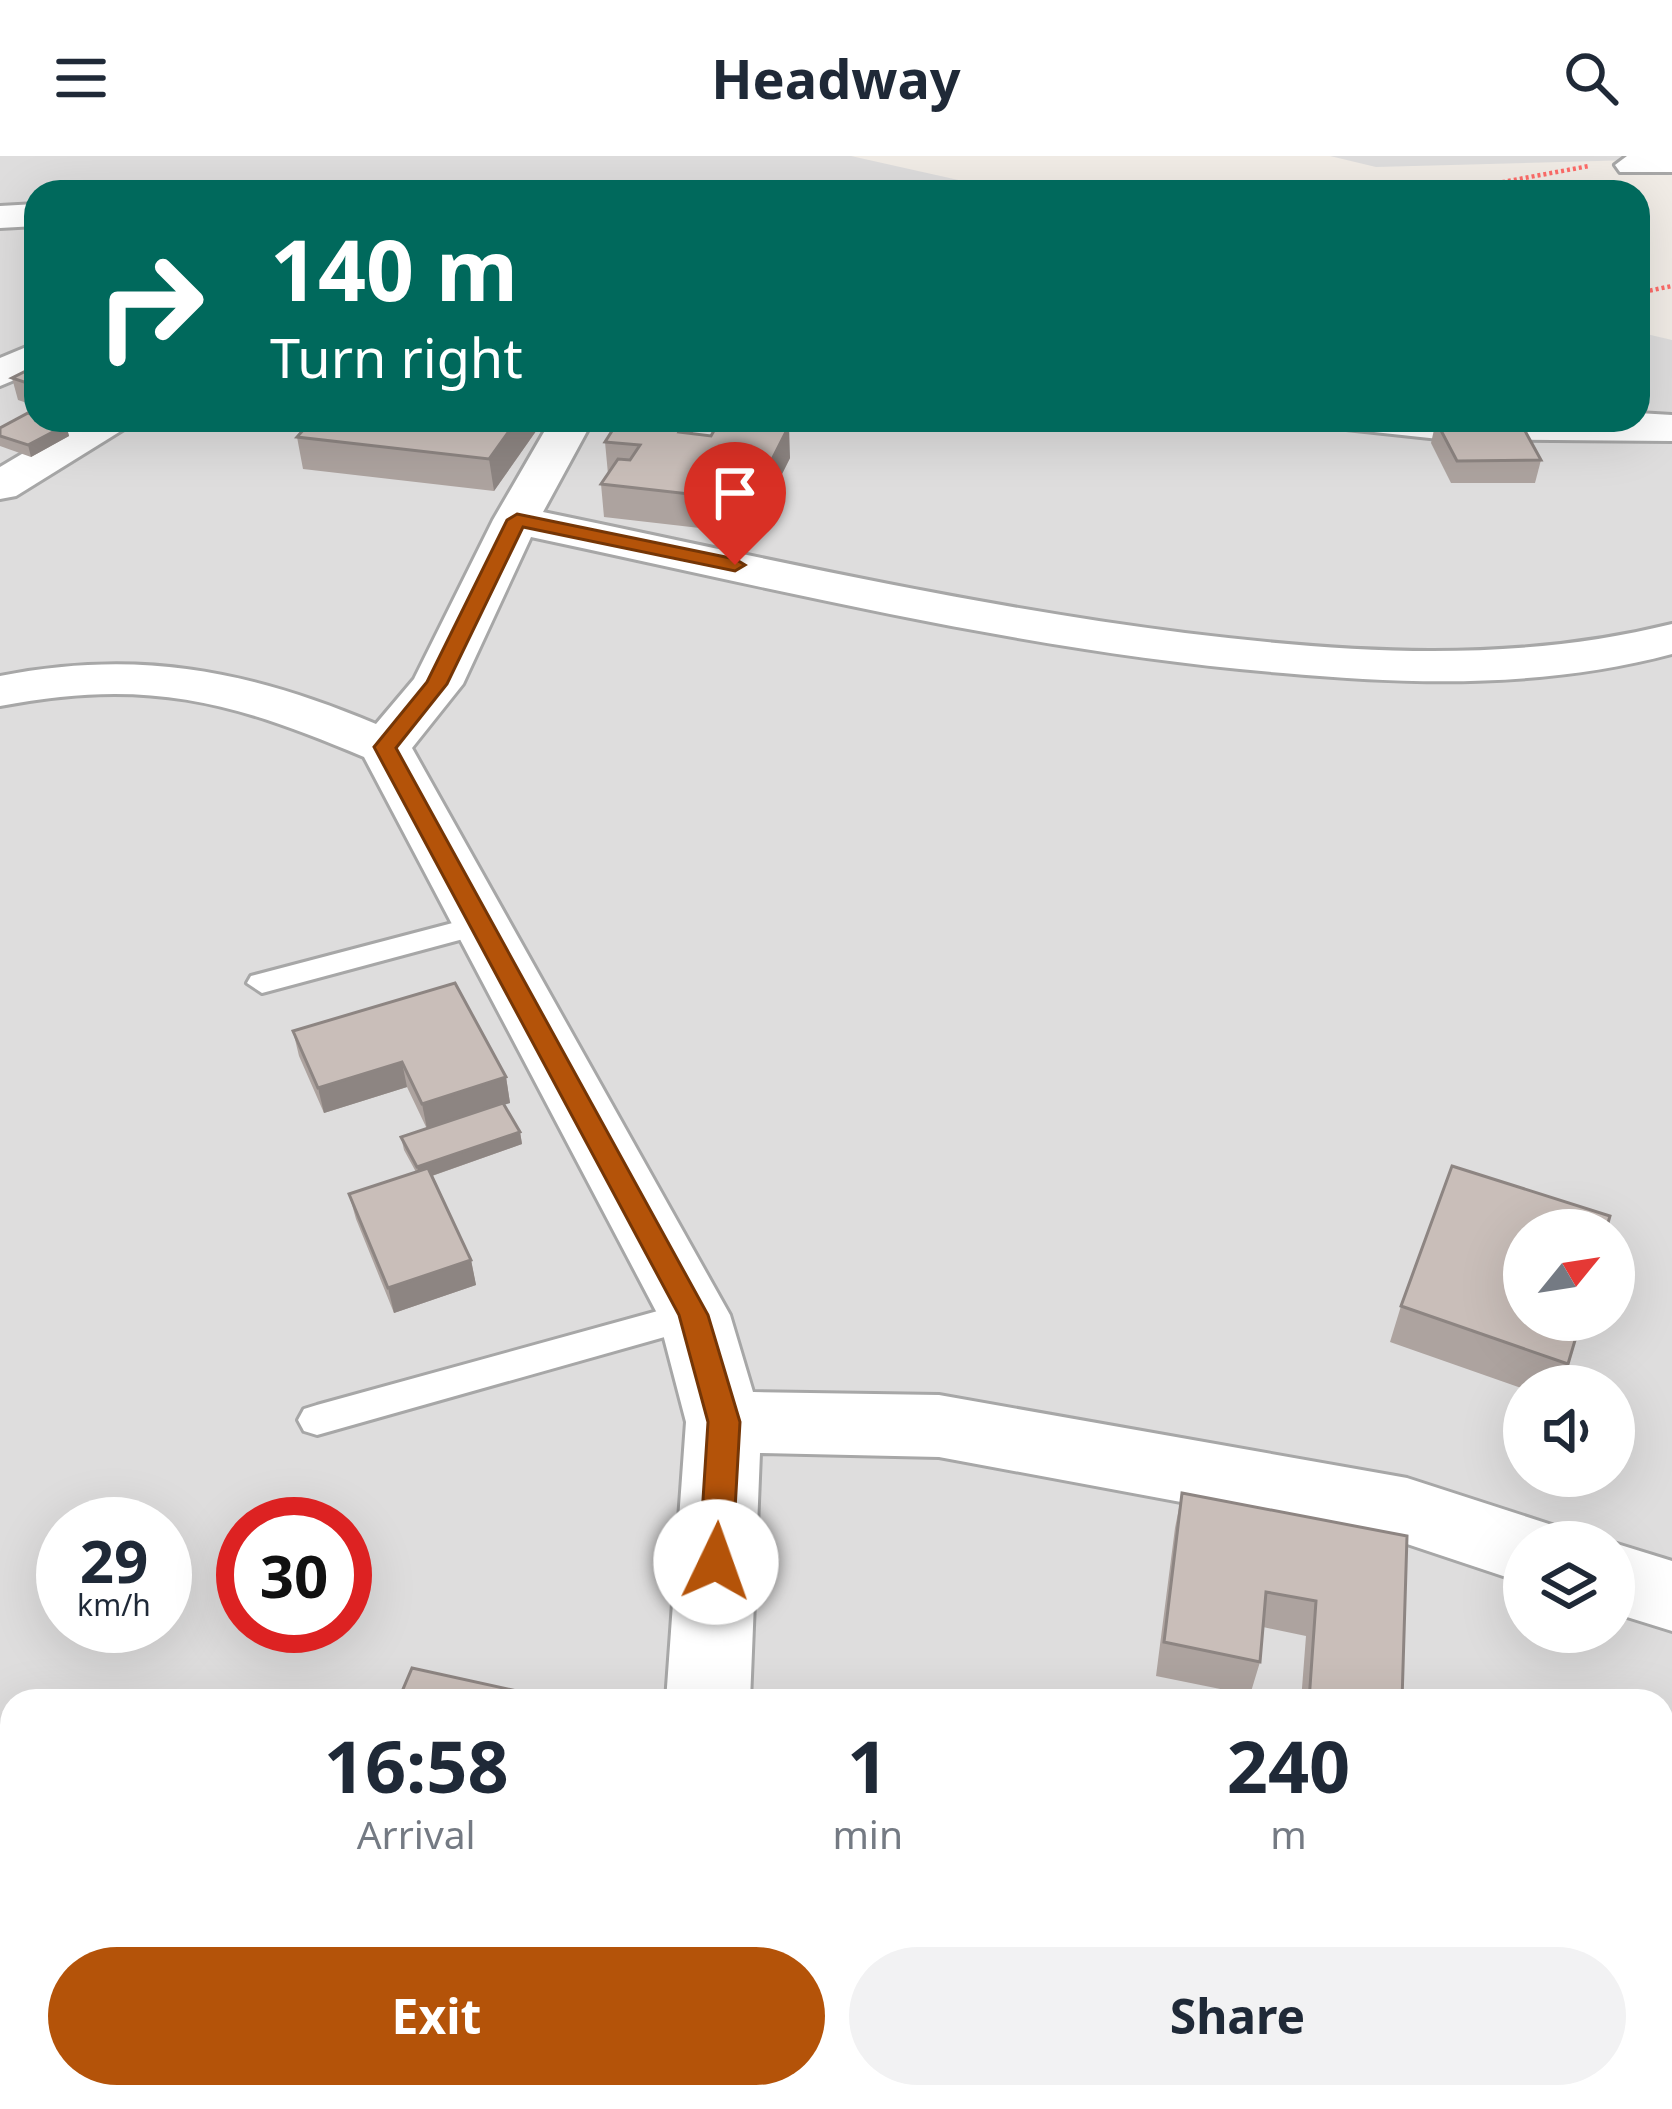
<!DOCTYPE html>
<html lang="en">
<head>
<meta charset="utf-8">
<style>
	body { margin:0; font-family:"Noto Sans",sans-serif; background:#f2f2f3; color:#1f2937; height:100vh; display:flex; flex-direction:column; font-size:45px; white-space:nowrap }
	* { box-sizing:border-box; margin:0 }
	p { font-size:39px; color:#747a83 }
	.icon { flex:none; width:66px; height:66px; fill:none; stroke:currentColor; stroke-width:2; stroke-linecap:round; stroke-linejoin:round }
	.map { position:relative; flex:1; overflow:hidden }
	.drawer { position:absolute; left:0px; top:1533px; width:1674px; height:420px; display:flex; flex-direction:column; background:#fff; border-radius:36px 36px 0 0; box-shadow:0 12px 48px #0002 }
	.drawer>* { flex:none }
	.guide { position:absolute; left:24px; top:24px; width:1626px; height:252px; border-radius:36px; box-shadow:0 12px 48px #0002; background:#00695c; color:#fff; overflow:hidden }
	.needle { width:78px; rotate:60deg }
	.controls { position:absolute; left:1503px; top:1053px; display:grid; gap:24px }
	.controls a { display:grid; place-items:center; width:132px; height:132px; border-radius:50%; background:#fff; box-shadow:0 12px 48px #0002; font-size:60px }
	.speed { position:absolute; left:36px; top:1341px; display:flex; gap:24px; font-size:60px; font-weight:700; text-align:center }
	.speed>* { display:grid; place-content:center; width:156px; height:156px; border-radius:50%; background:#fff; box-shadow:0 12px 48px #0002; line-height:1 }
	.speed small { font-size:30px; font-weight:400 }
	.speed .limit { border:18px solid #d22; background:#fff; color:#111 }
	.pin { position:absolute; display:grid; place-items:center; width:102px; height:102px; color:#fff; margin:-123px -51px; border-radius:50% 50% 50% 0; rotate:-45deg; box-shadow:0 0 12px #0007 }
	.pin .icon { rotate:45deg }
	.me { position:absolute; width:132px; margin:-66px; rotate:3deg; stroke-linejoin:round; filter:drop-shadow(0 0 9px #0008) }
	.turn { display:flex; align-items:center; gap:42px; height:252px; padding:0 48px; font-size:54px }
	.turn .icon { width:156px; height:156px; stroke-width:2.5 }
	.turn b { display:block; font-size:84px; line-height:102px }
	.eta { display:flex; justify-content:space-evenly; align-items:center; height:204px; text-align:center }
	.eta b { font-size:72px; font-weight:700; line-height:84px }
	.button { display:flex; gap:24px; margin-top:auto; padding:24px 48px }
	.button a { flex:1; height:138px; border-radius:72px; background:#b45309; color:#fff; font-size:48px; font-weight:700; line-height:138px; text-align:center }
	.button a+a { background:#f2f2f3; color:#1f2937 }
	header { display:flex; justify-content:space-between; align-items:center; height:156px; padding:0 48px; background:#fff; font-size:54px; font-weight:700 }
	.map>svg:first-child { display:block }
</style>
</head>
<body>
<header><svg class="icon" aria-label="menu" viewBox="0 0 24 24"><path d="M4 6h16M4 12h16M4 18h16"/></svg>Headway<svg class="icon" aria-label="search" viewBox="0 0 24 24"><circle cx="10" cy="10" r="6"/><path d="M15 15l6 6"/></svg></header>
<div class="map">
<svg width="1672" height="1953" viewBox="0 0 1672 1953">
	<rect width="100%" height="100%" fill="#f1ece6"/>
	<g fill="#dedddd" fill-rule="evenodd">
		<path d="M0,0H851L1012,36H36V264H1638V176L1672,184V1953H0ZM1524,1074H1614V1164H1524ZM1524,1230H1614V1320H1524ZM63,1368H165V1470H63ZM243,1368H345V1470H243ZM1524,1386H1614V1476H1524ZM12,1545H1662V1941H12Z"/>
		<path d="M1330,0H1668L1669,3L1376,11Z"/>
	</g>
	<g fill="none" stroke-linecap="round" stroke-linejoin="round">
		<g stroke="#a7a7a7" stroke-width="6">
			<g id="lane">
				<path d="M483,759L498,768L493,775L262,837L247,827L251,820Z"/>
				<path d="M694,1145L707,1149L712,1159L707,1169L317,1279L304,1275L298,1264L304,1253L317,1249Z"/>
			</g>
		</g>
		<g stroke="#a7a7a7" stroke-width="6">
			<g id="street">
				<path d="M1672,0V16H1620L1615,9L1627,0Z"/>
				<path d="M36,48V70L0,72V50Z"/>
				<path d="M36,187V215L0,230V202Z"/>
				<path d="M1638,257L1672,259V285L1439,283L1346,273L1340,264H1638Z"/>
				<path d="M79,264H130L124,273L16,340L0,343V311Z"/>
				<path d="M551,264H593L543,356C756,400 969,450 1185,477C1347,497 1512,508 1672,468V498C1544,532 1414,529 1283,517C1029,496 780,434 531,381L463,528L412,592L730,1159L753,1236L939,1239L1407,1322L1552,1369L1560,1386H1524V1427L1407,1388L939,1301L760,1297L750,1545H666L686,1266L658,1159L364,601C230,544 145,522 0,550V520C138,493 248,514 376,568L414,523L493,364Z"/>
				<path d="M1614,1387L1672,1405V1475L1614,1457Z"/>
				<path d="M1672,1707V1828L1662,1832V1711Z"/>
				<path d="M550,1941H649L644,1953H545Z"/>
			</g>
		</g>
		<g stroke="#fe6c69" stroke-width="4.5" stroke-dasharray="3 3" stroke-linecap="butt">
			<path d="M1449,36L1589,10"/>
			<path d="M1638,137L1672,130"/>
		</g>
		<use href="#lane" fill="#fff" fill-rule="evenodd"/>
		<use href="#street" fill="#fff" fill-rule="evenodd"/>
	</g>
	<g fill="#ada39f">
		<path d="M36,210V250L18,244L12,222Z"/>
		<path d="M312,264H540L541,268L494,335L303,313L297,281Z"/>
		<path d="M692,264L693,278L790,302L752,378L604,361L601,328L608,318L605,286Z"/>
		<path d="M1436,265L1541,304L1535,327H1451L1431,287Z"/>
		<path d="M66,269L69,280L31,301L0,290V272Z"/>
		<path d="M293,875L506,921L510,947L504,948L520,976L522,988L432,1020L471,1104L476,1129L394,1157L356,1063L349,1038L416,1016L404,994L401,981L427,973L407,931L324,957L299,900Z"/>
		<path d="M1401,1150L1568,1208L1559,1230H1524V1233L1390,1186Z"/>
		<path d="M1182,1337L1407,1380L1402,1545H1301L1306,1480L1263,1471L1260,1506L1250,1539L1156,1520L1175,1372Z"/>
	</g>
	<g fill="#8d8582">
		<path d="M517,264H540L541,268L494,335L489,303Z"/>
		<path d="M686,264H692L693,286L679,276Z"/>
		<path d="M66,269L69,280L31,301L28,289Z"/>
		<path d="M789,270L790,302L752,378L751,345Z"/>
		<path d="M402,906L407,931L324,957L318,932Z"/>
		<path d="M506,921L510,947L427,973L422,948Z"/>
		<path d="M520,976L522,988L420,1024L417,1011Z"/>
		<path d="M471,1104L476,1129L394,1157L388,1132Z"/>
	</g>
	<g fill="#c9beb9" stroke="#8d8582" stroke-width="3">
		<path d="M36,210V230L12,222Z"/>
		<path d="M28,257L36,260V264H50L66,269L28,289L0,280V272Z"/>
		<path d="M312,264H517L489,303L297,281Z"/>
		<path d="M619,264H686L679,276L711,280L720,264L789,270L751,345L601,328L618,303L630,304L640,289L605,286Z"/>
		<path d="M1519,264L1541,304L1457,305L1436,265Z"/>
		<path d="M455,827L506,921L422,948L402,906L318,932L293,875Z"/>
		<path d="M503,947L520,976L417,1011L401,981Z"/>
		<path d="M1452,1010L1610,1060L1606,1074H1524V1164H1581L1568,1208L1401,1150Z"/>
		<path d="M428,1012L471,1104L388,1132L349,1038Z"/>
		<path d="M1182,1337L1407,1380L1402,1545H1309L1316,1445L1266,1436L1260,1506L1164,1486Z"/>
		<path d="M412,1512L563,1545H398Z"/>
	</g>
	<path fill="#b45309" stroke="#753606" stroke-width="3" d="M517,358L735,403L745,409L735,415L523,371L447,528L396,592L708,1159L740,1266L732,1406L728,1416L716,1420L704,1416L699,1406L708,1266L679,1159L374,591L427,526L507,364Z"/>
</svg>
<div class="controls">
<a><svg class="needle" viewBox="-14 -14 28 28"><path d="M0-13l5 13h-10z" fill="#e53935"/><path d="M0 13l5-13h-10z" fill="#747a83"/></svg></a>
<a><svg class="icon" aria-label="sound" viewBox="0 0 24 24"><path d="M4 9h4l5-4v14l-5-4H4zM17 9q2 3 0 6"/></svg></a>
<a><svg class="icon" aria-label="layers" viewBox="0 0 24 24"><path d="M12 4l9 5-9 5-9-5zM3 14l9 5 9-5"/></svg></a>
</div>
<div class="speed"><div>29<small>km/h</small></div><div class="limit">30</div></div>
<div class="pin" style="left:735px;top:409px;background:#d93025"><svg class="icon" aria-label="arrive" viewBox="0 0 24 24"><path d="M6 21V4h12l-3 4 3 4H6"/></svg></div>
<svg class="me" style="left:716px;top:1406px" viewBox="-20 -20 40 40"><circle r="19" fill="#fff"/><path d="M0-13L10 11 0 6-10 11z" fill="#b45309"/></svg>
<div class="guide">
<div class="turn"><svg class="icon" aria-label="right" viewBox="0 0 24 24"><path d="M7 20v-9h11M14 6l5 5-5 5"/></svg><div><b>140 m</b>Turn right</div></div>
</div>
<section class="drawer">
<div class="eta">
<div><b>16:58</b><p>Arrival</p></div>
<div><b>1</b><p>min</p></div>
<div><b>240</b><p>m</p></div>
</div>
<div class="button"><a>Exit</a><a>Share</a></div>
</section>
</div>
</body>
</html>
